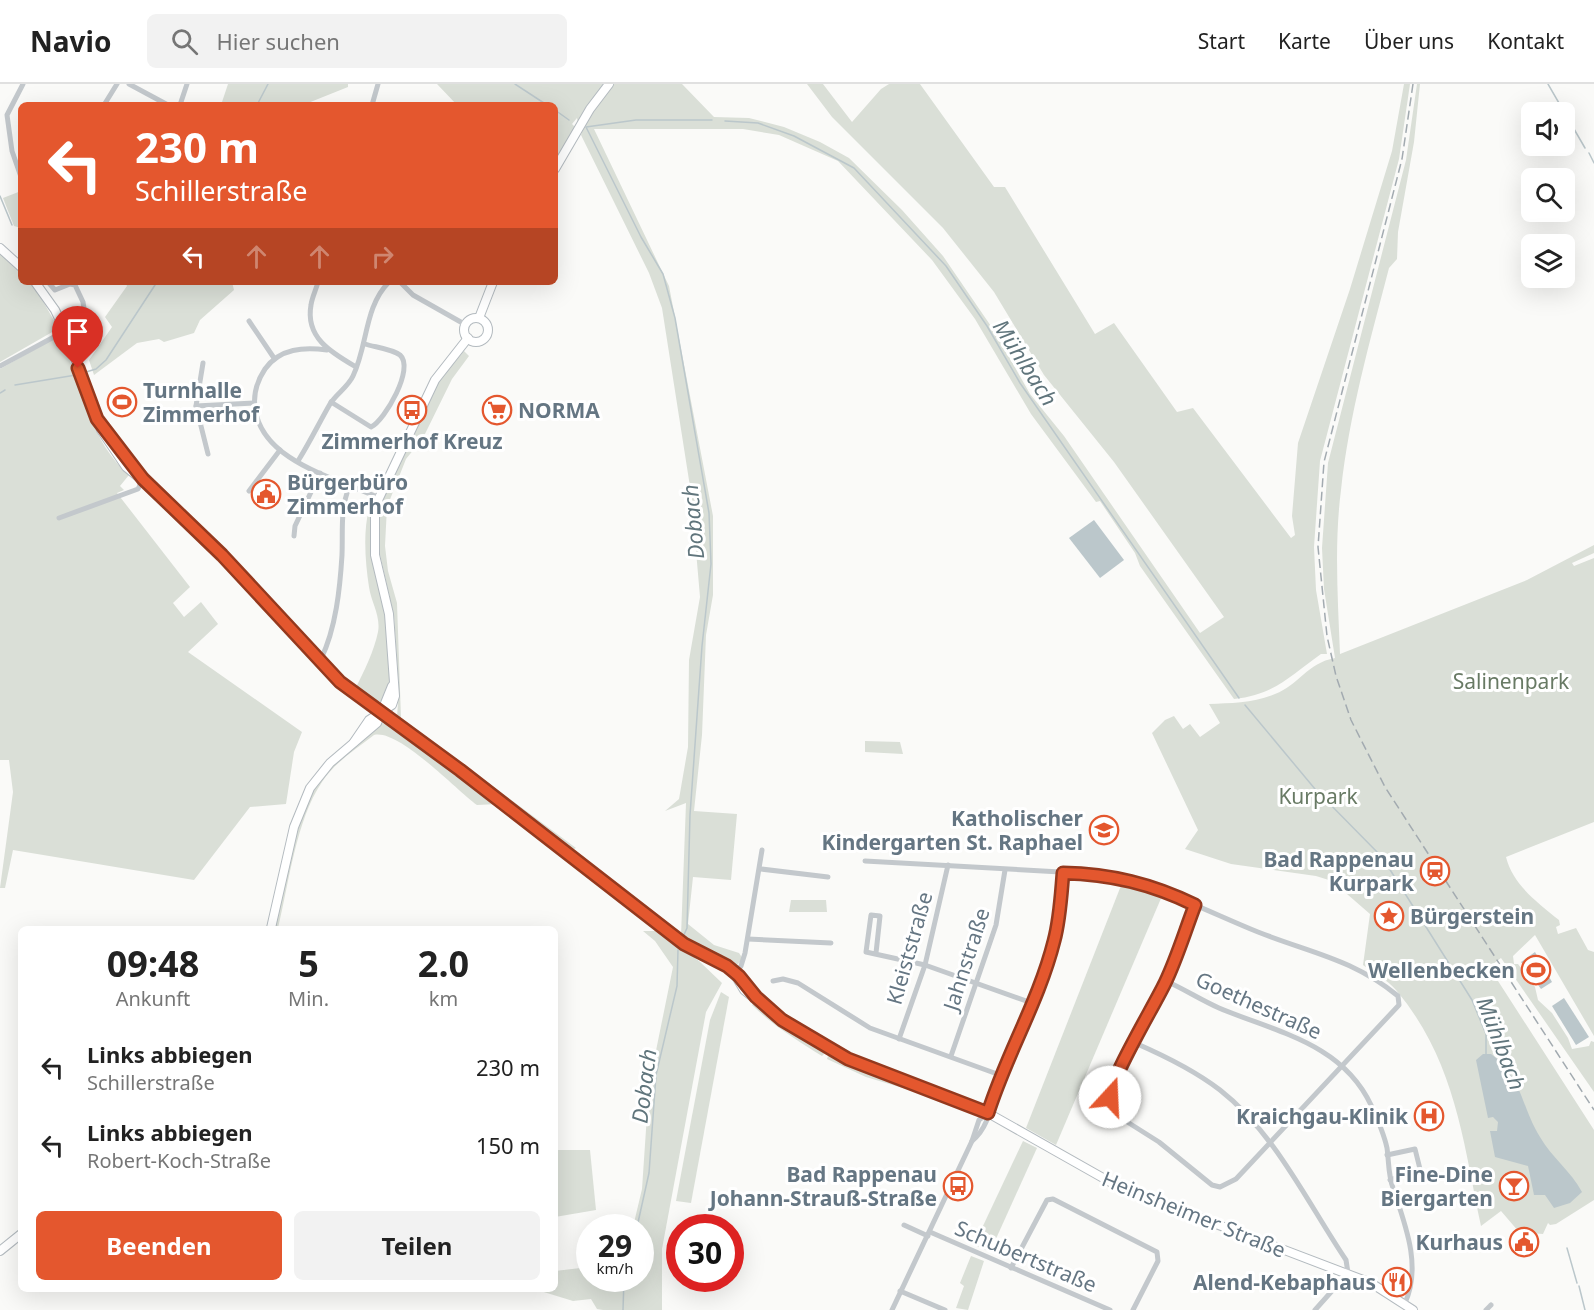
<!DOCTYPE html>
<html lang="de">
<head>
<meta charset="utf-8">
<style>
	body { margin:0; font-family:"Noto Sans",sans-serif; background:#f2f2f2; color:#222; height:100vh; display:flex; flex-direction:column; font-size:22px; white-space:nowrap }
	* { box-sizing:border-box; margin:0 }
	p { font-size:20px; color:#767676 }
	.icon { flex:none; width:33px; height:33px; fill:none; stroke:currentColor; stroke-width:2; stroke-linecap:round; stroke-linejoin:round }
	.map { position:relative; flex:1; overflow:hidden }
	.drawer { position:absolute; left:18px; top:842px; width:540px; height:366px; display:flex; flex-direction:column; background:#fff; border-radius:9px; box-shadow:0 6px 24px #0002 }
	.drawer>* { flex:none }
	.hud { position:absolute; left:18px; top:18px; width:540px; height:183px; border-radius:9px; box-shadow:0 6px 24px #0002; background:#e4572e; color:#fff; overflow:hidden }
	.controls { position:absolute; left:1521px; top:18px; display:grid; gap:12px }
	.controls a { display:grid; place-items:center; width:54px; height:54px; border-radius:9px; background:#fff; box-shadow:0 6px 24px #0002; font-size:30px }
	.speed { position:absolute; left:576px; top:1130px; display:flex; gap:12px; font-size:30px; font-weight:700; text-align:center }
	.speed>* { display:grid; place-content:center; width:78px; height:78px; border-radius:50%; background:#fff; box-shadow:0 6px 24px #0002; line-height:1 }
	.speed small { font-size:15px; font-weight:400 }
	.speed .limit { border:9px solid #d22; background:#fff; color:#111 }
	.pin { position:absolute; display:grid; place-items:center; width:51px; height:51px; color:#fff; margin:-62px -26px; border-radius:50% 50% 50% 0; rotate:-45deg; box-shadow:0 0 6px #0007 }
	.pin .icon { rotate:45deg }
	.me { position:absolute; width:66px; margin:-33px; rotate:20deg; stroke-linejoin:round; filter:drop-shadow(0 0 4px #0008) }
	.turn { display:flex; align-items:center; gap:21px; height:126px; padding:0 18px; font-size:27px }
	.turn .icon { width:78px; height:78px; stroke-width:2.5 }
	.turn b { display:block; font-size:42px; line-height:51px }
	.lanes { display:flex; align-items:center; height:57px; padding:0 18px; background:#0003; justify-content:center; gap:30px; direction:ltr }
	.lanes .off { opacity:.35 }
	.eta { display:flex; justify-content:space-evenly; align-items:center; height:102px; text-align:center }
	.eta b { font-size:36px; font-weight:700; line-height:42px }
	.primary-button { display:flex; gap:12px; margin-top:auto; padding:12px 18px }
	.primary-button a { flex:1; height:69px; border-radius:9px; background:#e4572e; color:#fff; font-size:24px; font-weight:700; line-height:69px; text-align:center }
	.primary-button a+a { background:#f2f2f2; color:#222 }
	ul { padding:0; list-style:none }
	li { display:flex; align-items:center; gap:18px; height:78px; padding:0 18px }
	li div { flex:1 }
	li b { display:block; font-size:22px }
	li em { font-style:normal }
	header { display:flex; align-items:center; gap:36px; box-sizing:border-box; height:84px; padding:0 30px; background:#fff; border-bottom:2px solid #e0e0e0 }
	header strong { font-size:28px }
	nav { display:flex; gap:33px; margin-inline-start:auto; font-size:21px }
	.search { width:420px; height:54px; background:#f2f2f2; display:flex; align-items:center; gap:15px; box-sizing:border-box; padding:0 21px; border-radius:9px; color:#767676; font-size:22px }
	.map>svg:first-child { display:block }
</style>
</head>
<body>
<header>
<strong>Navio</strong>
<div class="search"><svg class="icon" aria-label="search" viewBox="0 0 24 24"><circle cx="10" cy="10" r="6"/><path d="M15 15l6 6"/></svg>Hier suchen</div>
<nav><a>Start</a><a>Karte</a><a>Über uns</a><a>Kontakt</a></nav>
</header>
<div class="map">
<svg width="1594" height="1226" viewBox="0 0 1594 1226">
	<rect width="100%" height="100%" fill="#fafaf8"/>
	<g fill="#dadfd7">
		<path d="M228,0H348V3L303,21H221Z"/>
		<path d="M437,0H606L578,40L577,34L572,40L576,44L555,78V21H457Z"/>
		<path d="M613,0H682L714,33L749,34L784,43L820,58L849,74L902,126L943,172L995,248L1030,310L1064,352L1200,549L1224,533L1114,378L1044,291L994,208L943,144L832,33L807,0H823L852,38L881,5L889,0H920L994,103H1005L1095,250L1114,239L1177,328L1193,324L1291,454L1295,451L1292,432L1298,359L1350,205L1392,67L1404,0H1410L1399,75L1320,377L1314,463L1316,506L1327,570H1321C1290,592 1274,611 1234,615L1140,482L1135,469L1100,417L1096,418L1031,330L975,235L932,176L838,77L779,51L743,45H594L669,202L713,432V511L706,551L702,651L694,727L737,730L731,796L693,793L688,840L714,861L739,869L743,875L735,883C720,864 698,868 681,852L686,719L665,727L679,715L688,663L689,576L700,513L691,409L662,224L649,189L581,51L585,38Z"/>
		<path d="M1417,0H1420L1414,58L1398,148L1397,175L1389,184C1370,257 1349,331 1341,406C1334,461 1338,516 1340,570L1527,496L1594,461V469L1572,479L1574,482L1594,474V738L1506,773C1513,801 1537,818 1559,836L1560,841L1556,843L1558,850L1576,844L1588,866L1594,868V952L1535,851L1513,872L1514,880H1518L1535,903L1538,916L1552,929L1568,954L1572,965L1589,962L1591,957L1594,958V1008L1501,874L1489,883L1594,1046V1116L1556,1140L1550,1141L1548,1139L1543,1150L1519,1148L1501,1127L1481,1142C1463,1056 1455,976 1396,906C1388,896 1373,889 1363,881L1370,830L1332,797L1316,792L1231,780L1185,765L1198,746L1152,649L1165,636L1174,632L1183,645L1190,640L1200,653L1220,639L1209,620C1231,619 1254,619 1275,610C1299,601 1307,579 1335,574L1324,505L1322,464L1328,379L1406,76Z"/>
		<path d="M21,107V144L14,142L3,114Z"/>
		<path d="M0,168L21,188V198H30L35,203L57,242L54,247L0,278Z"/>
		<path d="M125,198H232L234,206L200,236L194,249L164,258L159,255L137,259L94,291L89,276L112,243L105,233L127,202Z"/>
		<path d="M53,255H61L64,259C80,304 92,359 129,391L120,402L124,406L117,409L190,503L173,519L184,533L201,518L218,540L188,568L302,648L294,668L286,720L250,723L194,796L13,766L5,804H0L13,708L9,676H0V285Z"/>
		<path d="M464,267L469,272L452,295L423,354L406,375L387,423L385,462L388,487L397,519L401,634L576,764L570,767L397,633L399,605L394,532L378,462L379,428L384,412L437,299Z"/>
		<path d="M372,415L375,419C372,436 370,453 372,470C375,495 411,611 376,619L355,605C364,588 374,567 378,548C381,532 371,518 369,503C365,476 362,441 372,415Z"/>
		<path d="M385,639L436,673L498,720L477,721C455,705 399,645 374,651C356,665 335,678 322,698C296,736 289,799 278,844H273C285,796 291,727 324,689C339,671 362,656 379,640Z"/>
		<path d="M865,657L900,658L903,670L865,668Z"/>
		<path d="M1122,799L1162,812L1056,1061L1026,1044Z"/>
		<path d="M791,816H826L827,828H789Z"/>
		<path d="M643,847H658L699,877L722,899L706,928L662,1165V1226H603L597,1225L591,1215L573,1217L534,1205L555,1204V1187L589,1183L590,1194H640V1143H633L642,1105L649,1001L673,883L655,857Z"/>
		<path d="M721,908L729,913L691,1119L676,1117L710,936Z"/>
		<path d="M756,917L823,965L824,970L822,972C798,957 772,941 752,921Z"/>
		<path d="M829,969L865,986L962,1022L975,1031L946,1017L866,993L827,975Z"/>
		<path d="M1023,1057L1037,1064L990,1168L974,1161Z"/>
		<path d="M555,1066H590L596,1126L555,1133Z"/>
		<path d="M971,1172L984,1177L968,1226L956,1224L964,1202L960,1199Z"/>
	</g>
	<g fill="#bbc7cb">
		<path d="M1094,436L1124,476L1100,494L1069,454Z"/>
		<path d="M1535,868L1552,898L1541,905L1521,878Z"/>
		<path d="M1564,914L1589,953L1576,961L1552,922Z"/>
		<path d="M1483,970H1491C1523,994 1521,1023 1540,1053C1552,1074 1571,1087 1582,1108L1570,1119L1554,1124L1545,1111H1534L1528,1082L1495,1073L1490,1047H1497L1498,1038L1493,1033L1488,1034L1476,976Z"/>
	</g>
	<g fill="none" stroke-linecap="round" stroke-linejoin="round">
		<g stroke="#bbc7cb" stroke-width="1.5">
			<path d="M515,0L547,21"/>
			<path d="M1548,0L1585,64"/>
			<path d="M257,21L268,0"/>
			<path d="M555,26L569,36"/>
			<path d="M725,37L758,39L794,52L854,84L946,182L987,242L1020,299L1239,614"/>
			<path d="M1589,69L1594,79"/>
			<path d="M0,112L12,141"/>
			<path d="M86,288L96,285L106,276L157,198"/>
			<path d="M15,301L76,291"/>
			<path d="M0,309L5,306"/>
			<path d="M1245,621L1315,705L1382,773L1472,916L1486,950V970"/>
			<path d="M683,853L687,844L690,731L702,562L711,480L709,429L675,234L663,190L641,153L586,43L636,36H712"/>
			<path d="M637,1143L649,1089L656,991L677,902L678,866"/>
			<path d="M1567,1164L1577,1199"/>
			<path d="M1579,1202L1585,1226"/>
			<path d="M623,1226L624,1194"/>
		</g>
		<g stroke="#b3babf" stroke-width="10">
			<g id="secondary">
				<path d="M555,85L590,25L609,0"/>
				<path d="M0,164L21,183"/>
				<path d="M35,198L55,226L65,247L101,346L126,383L168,417L222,471L340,598L460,686L684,860L719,875L739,892L756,913"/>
				<path d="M479,234L493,198"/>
				<circle cx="476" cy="246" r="12"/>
				<path d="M107,348L142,393"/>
				<path d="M354,658L369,636L392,621L395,612L389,530L375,471V428L379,414L435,296L468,254"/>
				<path d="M271,844L294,743L310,704L330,679L377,639L392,602"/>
				<path d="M735,891L744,906L782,936L848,975L988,1029L1119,1103L1371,1199L1413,1226"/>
				<path d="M0,1167L21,1150"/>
			</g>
		</g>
		<g stroke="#c3c8cc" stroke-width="5">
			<path d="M129,0L168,21"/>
			<path d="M104,21L117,0"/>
			<path d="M180,21L187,0"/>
			<path d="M372,21L378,0"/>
			<path d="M21,93L12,67L7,31L23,0"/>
			<path d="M48,198L55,206L70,200L75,201L83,218L86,237L68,255"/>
			<path d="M318,198C316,206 312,213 311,221C305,254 332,269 356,283"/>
			<path d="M400,198L413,211L466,241"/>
			<path d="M249,237L274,274"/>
			<path d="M327,266C304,263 280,264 265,285C257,297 253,309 255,324C262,378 337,394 379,414"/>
			<path d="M203,279L196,322L208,370"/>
			<path d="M0,282L65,247"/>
			<path d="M331,318L371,343C385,336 415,284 400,271C392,265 374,263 365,260"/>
			<path d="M196,322L254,319"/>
			<path d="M298,377C310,358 319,339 330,320C336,310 348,303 353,292C368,261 364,223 389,198"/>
			<path d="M249,407L280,366"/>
			<path d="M59,434L138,405L143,395"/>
			<path d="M294,452L295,442L320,389"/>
			<path d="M321,575C336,544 340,504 342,471C343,443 340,429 349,402"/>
			<path d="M865,777L1096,790C1154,799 1204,826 1258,848C1311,869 1353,875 1398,912L1399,921L1236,1095L1220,1103L1212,1101L1159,1058L1121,1034L1115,1026L1110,1013V1006L1118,989L1166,897L1195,821"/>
			<path d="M761,785L828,793"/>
			<path d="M748,855L831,859"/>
			<path d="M876,869L880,832L871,831L866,868L925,881L1032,919"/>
			<path d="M735,889L741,882L745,869L762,766"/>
			<path d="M773,897L783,895L798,899L870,944L1000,991"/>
			<path d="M1166,897C1184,905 1201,916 1219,924C1276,948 1342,959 1371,1021C1377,1034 1384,1050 1387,1064C1389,1078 1388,1090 1393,1104C1405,1140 1422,1182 1405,1219"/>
			<path d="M899,955L925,881L948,781"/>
			<path d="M1135,959C1165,972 1194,986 1220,1006C1275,1049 1307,1118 1346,1176L1348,1189L1315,1226"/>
			<path d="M951,972L996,841L1005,786"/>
			<path d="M972,1057C992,1041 991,1014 1000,991C1017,946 1041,905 1054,858C1060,835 1061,812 1063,789"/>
			<path d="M1387,1071L1415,1065L1420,1085L1390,1096"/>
			<path d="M904,1141L928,1152"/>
			<path d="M930,1148L1110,1226"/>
			<path d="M1011,1184L1047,1116L1053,1115L1157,1168L1158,1177L1133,1226"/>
			<path d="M900,1207L945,1226"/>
			<path d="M892,1226L972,1057L979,1036L988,1029"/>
			<path d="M1486,1226L1491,1221"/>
		</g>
		<use href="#secondary" stroke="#fff" stroke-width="8"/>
		<path stroke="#a2aab0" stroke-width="1.5" stroke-dasharray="9 4.5" stroke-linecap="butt" d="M1413,0L1402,75L1324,378L1318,463L1327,552L1336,592L1351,636L1385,703L1594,1026"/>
	</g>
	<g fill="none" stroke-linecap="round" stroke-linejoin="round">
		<g stroke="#94391e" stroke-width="15">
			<path id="route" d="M78,284L97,335L143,395L222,471L340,598L460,686L684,860L727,882L739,892L756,913L782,936L848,975L988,1029C1006,971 1039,917 1054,857C1060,835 1061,812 1063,789C1111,790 1152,800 1195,821C1185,847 1177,874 1165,899C1154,922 1110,995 1110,1013"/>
		</g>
		<use href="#route" stroke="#e4572e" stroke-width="10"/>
	</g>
	<defs>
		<g id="stadium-ring" transform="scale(1.5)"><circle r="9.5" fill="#fff" stroke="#e4572e" stroke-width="1.5"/><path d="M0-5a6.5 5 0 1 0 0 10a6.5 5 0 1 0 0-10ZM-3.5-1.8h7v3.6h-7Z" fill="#e4572e"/></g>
		<g id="bus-ring" transform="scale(1.5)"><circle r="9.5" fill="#fff" stroke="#e4572e" stroke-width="1.5"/><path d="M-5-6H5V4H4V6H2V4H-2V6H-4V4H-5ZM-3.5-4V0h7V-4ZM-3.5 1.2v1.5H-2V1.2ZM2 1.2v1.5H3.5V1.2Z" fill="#e4572e"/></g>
		<g id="supermarket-ring" transform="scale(1.5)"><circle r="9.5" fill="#fff" stroke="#e4572e" stroke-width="1.5"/><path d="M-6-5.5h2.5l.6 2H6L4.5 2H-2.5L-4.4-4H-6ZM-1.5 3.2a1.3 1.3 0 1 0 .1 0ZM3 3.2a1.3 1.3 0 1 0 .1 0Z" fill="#e4572e"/></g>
		<g id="civic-ring" transform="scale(1.5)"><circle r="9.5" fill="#fff" stroke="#e4572e" stroke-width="1.5"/><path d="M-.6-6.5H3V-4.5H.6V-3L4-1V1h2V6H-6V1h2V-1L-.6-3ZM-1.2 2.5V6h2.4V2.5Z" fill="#e4572e"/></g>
		<g id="school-ring" transform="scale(1.5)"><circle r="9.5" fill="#fff" stroke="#e4572e" stroke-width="1.5"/><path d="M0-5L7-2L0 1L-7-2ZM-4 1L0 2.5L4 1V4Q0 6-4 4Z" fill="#e4572e"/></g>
		<g id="station-ring" transform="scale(1.5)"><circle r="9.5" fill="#fff" stroke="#e4572e" stroke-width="1.5"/><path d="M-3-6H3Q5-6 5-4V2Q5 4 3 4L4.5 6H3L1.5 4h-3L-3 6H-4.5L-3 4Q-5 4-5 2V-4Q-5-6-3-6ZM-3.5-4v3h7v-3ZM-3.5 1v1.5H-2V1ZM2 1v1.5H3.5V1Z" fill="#e4572e"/></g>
		<g id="sight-ring" transform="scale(1.5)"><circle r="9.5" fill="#fff" stroke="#e4572e" stroke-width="1.5"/><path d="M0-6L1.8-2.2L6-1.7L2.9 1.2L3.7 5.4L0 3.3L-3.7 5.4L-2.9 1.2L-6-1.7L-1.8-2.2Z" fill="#e4572e"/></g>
		<g id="hospital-ring" transform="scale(1.5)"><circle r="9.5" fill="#fff" stroke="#e4572e" stroke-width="1.5"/><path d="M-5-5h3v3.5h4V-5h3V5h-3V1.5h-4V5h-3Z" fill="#e4572e"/></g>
		<g id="bar-ring" transform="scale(1.5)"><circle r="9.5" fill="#fff" stroke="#e4572e" stroke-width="1.5"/><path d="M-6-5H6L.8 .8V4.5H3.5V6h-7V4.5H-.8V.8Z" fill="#e4572e"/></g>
		<g id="restaurant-ring" transform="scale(1.5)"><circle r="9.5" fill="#fff" stroke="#e4572e" stroke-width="1.5"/><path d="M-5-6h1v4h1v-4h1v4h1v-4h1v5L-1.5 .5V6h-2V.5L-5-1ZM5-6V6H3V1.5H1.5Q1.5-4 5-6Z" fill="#e4572e"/></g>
	</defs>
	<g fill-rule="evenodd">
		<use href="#stadium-ring" x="122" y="318"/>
		<use href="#bus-ring" x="412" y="326"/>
		<use href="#supermarket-ring" x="497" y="326"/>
		<use href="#civic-ring" x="266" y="410"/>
		<use href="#school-ring" x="1104" y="746"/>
		<use href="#station-ring" x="1435" y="787"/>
		<use href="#sight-ring" x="1389" y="832"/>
		<use href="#stadium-ring" x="1536" y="886"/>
		<use href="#hospital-ring" x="1429" y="1032"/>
		<use href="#bus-ring" x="958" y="1102"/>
		<use href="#bar-ring" x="1514" y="1102"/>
		<use href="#civic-ring" x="1524" y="1158"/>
		<use href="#restaurant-ring" x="1397" y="1198"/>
	</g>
	<g text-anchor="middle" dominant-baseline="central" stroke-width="6" stroke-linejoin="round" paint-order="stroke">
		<g font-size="21" font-weight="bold" fill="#657683" stroke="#fff" text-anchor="end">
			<text x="143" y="306" text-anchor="start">Turnhalle<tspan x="143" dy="24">Zimmerhof</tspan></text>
			<text x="518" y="326" text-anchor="start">NORMA</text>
			<text x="412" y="357" text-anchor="middle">Zimmerhof Kreuz</text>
			<text x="287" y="398" text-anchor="start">Bürgerbüro<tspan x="287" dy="24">Zimmerhof</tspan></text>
			<text x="1083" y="734">Katholischer<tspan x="1083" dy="24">Kindergarten St. Raphael</tspan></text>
			<text x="1414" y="775">Bad Rappenau<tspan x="1414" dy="24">Kurpark</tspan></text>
			<text x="1410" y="832" text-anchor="start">Bürgerstein</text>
			<text x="1515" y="886">Wellenbecken</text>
			<text x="1408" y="1032">Kraichgau-Klinik</text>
			<text x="937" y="1090">Bad Rappenau<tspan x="937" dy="24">Johann-Strauß-Straße</tspan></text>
			<text x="1493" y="1090">Fine-Dine<tspan x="1493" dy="24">Biergarten</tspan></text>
			<text x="1503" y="1158">Kurhaus</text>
			<text x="1376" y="1198">Alend-Kebaphaus</text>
		</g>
		<g font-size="21" fill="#687a64" stroke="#fff">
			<text x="1511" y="597">Salinenpark</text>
			<text x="1318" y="712">Kurpark</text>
		</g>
		<g font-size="21" fill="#657683" stroke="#fff">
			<text transform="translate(909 864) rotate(-74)">Kleiststraße</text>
			<text transform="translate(966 875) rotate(-72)">Jahnstraße</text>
			<text transform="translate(1259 921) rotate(24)">Goethestraße</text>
			<text transform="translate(1194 1130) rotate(22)">Heinsheimer Straße</text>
			<text transform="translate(1026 1172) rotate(23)">Schubertstraße</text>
		</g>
		<g font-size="22" font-style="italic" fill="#60757c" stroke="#fff">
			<text transform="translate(1026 278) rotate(57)">Mühlbach</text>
			<text transform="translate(692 438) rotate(-95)">Dobach</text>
			<text transform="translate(1502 959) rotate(69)">Mühlbach</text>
			<text transform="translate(643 1002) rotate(-83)">Dobach</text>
		</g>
	</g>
</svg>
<div class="controls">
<a><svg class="icon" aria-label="sound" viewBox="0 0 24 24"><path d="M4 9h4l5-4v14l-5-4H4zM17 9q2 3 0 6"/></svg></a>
<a><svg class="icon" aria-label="search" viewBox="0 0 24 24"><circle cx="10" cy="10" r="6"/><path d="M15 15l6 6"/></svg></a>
<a><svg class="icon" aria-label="layers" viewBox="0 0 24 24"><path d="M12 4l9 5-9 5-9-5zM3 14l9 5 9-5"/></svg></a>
</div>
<div class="speed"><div>29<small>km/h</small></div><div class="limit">30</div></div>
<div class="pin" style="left:78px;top:284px;background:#d93025"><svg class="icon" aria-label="arrive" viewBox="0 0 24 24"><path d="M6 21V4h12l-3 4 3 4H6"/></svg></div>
<svg class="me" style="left:1110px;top:1013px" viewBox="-20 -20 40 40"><circle r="19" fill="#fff"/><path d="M0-13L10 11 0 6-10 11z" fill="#e4572e"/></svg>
<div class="hud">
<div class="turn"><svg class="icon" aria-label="left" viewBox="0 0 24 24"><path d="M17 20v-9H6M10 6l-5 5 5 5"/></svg><div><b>230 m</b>Schillerstraße</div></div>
<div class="lanes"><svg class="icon" aria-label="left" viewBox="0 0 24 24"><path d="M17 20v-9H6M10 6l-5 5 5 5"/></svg><svg class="icon off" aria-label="ahead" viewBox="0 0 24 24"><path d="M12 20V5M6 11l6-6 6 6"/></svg><svg class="icon off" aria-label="ahead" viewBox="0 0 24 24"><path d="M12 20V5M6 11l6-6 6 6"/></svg><svg class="icon off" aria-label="right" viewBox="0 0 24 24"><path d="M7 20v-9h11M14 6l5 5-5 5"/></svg></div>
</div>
<section class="drawer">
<div class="eta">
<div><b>09:48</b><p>Ankunft</p></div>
<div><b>5</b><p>Min.</p></div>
<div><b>2.0</b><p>km</p></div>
</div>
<ul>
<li><svg class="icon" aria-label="left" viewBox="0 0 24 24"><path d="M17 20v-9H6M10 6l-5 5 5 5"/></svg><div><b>Links abbiegen</b><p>Schillerstraße</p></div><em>230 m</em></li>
<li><svg class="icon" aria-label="left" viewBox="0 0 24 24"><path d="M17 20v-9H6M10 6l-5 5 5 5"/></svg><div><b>Links abbiegen</b><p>Robert-Koch-Straße</p></div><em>150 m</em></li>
</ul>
<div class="primary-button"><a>Beenden</a><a>Teilen</a></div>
</section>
</div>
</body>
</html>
